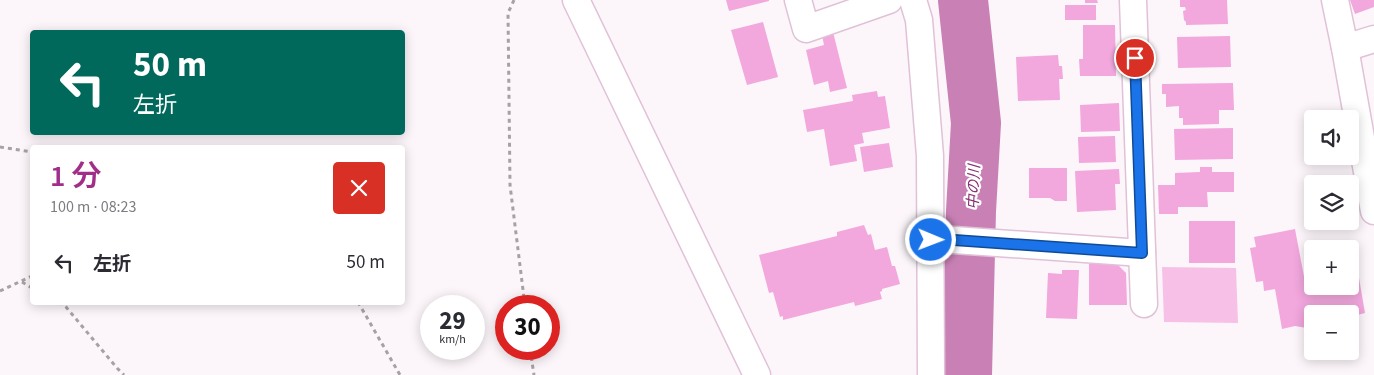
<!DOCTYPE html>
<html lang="ja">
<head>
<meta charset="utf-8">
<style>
	body { margin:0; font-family:"Source Sans 3","Noto Sans JP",sans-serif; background:#f2f2f3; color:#2b2b33; height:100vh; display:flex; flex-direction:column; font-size:19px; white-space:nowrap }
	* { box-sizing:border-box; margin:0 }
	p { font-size:16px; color:#7c7c81 }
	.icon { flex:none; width:28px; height:28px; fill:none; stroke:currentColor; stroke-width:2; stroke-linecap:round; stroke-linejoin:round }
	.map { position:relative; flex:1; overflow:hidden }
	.details { position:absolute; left:30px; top:145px; width:375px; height:160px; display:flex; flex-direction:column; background:#fff; border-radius:5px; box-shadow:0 2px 12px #0003 }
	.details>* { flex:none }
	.top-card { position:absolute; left:30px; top:30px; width:375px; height:105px; border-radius:5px; box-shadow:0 2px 12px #0003; background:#00695c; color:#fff; overflow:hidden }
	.fabs { position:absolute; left:1304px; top:110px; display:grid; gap:10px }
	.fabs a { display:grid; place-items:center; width:55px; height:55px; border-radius:5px; background:#fff; box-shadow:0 2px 12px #0003; font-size:25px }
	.speed { position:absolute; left:420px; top:295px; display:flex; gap:10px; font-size:25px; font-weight:700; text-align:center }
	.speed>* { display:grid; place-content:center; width:65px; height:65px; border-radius:50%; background:#fff; box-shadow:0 2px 12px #0003; line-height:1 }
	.speed small { font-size:12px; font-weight:400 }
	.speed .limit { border:8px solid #d22; background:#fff; color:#111 }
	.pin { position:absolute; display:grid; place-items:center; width:42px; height:42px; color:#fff; margin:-21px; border:2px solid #fff; border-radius:50%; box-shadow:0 1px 5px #0007 }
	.me { position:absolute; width:55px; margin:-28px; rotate:91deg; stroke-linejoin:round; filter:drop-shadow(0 0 4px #0008) }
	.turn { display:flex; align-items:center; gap:18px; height:105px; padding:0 20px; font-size:22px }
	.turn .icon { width:65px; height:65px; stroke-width:2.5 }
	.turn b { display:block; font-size:35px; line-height:42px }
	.round { display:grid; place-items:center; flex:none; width:52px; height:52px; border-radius:5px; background:#f2f2f3 }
	.overview { display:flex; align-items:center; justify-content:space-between; height:85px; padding:0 20px }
	h1 { font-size:30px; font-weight:600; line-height:38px; color:#a12e89 }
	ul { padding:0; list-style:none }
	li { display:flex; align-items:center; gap:15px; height:65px; padding:0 20px }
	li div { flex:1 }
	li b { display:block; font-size:19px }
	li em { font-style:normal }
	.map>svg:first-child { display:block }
</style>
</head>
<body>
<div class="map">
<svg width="1374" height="375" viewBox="0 0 1374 375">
	<rect width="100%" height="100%" fill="#fcf6fa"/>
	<path fill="#f7c1e7" d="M1162,267L1236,268L1238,323L1164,322Z"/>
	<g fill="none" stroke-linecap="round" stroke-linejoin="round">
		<path stroke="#c981b5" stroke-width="50" d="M963,0L976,123L971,211L967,375"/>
	</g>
	<g fill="#f2a7dd">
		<path d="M726,0H769V1L729,11Z"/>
		<path d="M1085,0H1097L1098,3H1085Z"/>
		<path d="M1180,0H1227L1228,24L1186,25V22L1184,20L1183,11L1186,10L1185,7H1180Z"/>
		<path d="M1350,0H1374V7L1355,14Z"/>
		<rect x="1065" y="5" width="31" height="15"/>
		<path d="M763,22L778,77L747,85L731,30Z"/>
		<path d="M1083,25H1115L1116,76H1080L1079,59H1083Z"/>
		<path d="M833,32L847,88L830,92L828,81L814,85L806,50L824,45L822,35Z"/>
		<path d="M1230,36L1231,67L1178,68L1177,37Z"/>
		<path d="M1058,55L1059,66H1062L1063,79H1059L1060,100L1018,101L1016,57Z"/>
		<path d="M1233,83L1234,110H1219V124L1183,125V118H1179V106L1166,107V94H1162V84Z"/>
		<path d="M877,91L878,97L885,96L890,128L862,133L864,143L854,145L857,161L830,166L824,129L807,132L803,110L853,101L852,95Z"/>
		<path d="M1119,103L1120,131L1081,132L1080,105Z"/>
		<path d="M1233,128V159L1175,160L1174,129Z"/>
		<path d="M1115,136L1116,162L1079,163L1078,137Z"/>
		<path d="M889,143L893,167L864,172L860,147Z"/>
		<path d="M1200,167H1212V172H1234V192H1207L1208,207H1178V214H1159L1158,185H1175V173L1200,172Z"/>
		<path d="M1029,168H1067V201H1055L1050,198H1029Z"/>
		<path d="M1119,169L1120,184H1115L1116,210L1077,212L1075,171Z"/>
		<rect x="1189" y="221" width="46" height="42"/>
		<path d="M864,225L868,235L871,234L875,250L887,247L892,266H895L900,284L882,289V291L880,292L882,299L855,306L854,302L783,320V316L780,317L773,292L769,293L759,255L837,236V232Z"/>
		<path d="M1295,229L1306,287L1312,286H1350V279L1359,278L1365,313L1350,317V314H1312V329L1295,326L1282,329L1275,289L1264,291L1263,281L1256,282L1250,248L1256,247L1254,237Z"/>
		<path d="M1116,263L1126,273L1127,305H1089V264Z"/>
		<path d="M1062,270H1079L1077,319L1046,318L1048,273L1062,274Z"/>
	</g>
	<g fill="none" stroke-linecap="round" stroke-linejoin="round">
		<g stroke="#e1c1d7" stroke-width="29">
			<g id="minor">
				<path d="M576,0L757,375"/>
				<path d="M798,0L806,29L889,0"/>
				<path d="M913,0L919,20L930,156L931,375"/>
				<path d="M1133,0L1144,304"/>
				<path d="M1335,0L1345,48L1374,211"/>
				<path d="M1345,48L1374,39"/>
				<path d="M931,239L954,240L1142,253"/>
			</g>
		</g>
		<g stroke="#a7a0a5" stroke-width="3" stroke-dasharray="4 4" stroke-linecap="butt">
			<path d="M514,0L508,13L510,185L525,306"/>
			<path d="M0,147L32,152"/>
			<path d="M22,282L32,288"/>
			<path d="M0,291L32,276"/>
			<path d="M59,302L66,307L117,368L124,375"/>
			<path d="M358,302L400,375"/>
			<path d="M530,349L534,375"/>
		</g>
		<use href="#minor" stroke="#fff" stroke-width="26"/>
	</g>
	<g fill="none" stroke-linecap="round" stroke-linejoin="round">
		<g stroke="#114b97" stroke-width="12">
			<path id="route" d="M931,240H954L1142,253L1135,58"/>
		</g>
		<use href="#route" stroke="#1a73e8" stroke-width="9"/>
	</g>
	<g text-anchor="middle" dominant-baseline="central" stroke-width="4.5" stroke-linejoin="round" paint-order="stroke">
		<g font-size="15" font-style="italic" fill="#863173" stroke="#fff">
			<text transform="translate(974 187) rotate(-88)">中の川</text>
		</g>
	</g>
</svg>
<div class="fabs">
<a><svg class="icon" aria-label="sound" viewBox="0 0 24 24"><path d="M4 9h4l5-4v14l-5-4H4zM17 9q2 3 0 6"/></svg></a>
<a><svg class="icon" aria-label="layers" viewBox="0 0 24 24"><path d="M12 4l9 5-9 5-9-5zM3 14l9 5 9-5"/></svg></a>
<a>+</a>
<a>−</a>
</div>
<div class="speed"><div>29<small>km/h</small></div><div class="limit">30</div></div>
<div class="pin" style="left:1135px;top:58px;background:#d93025"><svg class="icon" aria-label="arrive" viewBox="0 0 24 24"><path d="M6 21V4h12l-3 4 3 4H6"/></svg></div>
<svg class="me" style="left:931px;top:240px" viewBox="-20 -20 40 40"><circle r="17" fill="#1a73e8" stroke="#fff" stroke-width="3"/><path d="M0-11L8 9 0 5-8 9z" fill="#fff"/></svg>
<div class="top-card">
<div class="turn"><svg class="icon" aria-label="left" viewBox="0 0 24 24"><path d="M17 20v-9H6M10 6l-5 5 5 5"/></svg><div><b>50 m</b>左折</div></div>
</div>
<section class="details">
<div class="overview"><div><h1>1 分</h1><p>100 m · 08:23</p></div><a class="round" style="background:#d93025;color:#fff"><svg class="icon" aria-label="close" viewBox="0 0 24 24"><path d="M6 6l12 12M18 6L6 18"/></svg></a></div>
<ul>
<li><svg class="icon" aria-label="left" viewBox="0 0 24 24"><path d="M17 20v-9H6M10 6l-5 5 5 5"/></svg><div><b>左折</b></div><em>50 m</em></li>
</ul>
</section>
</div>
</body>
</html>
